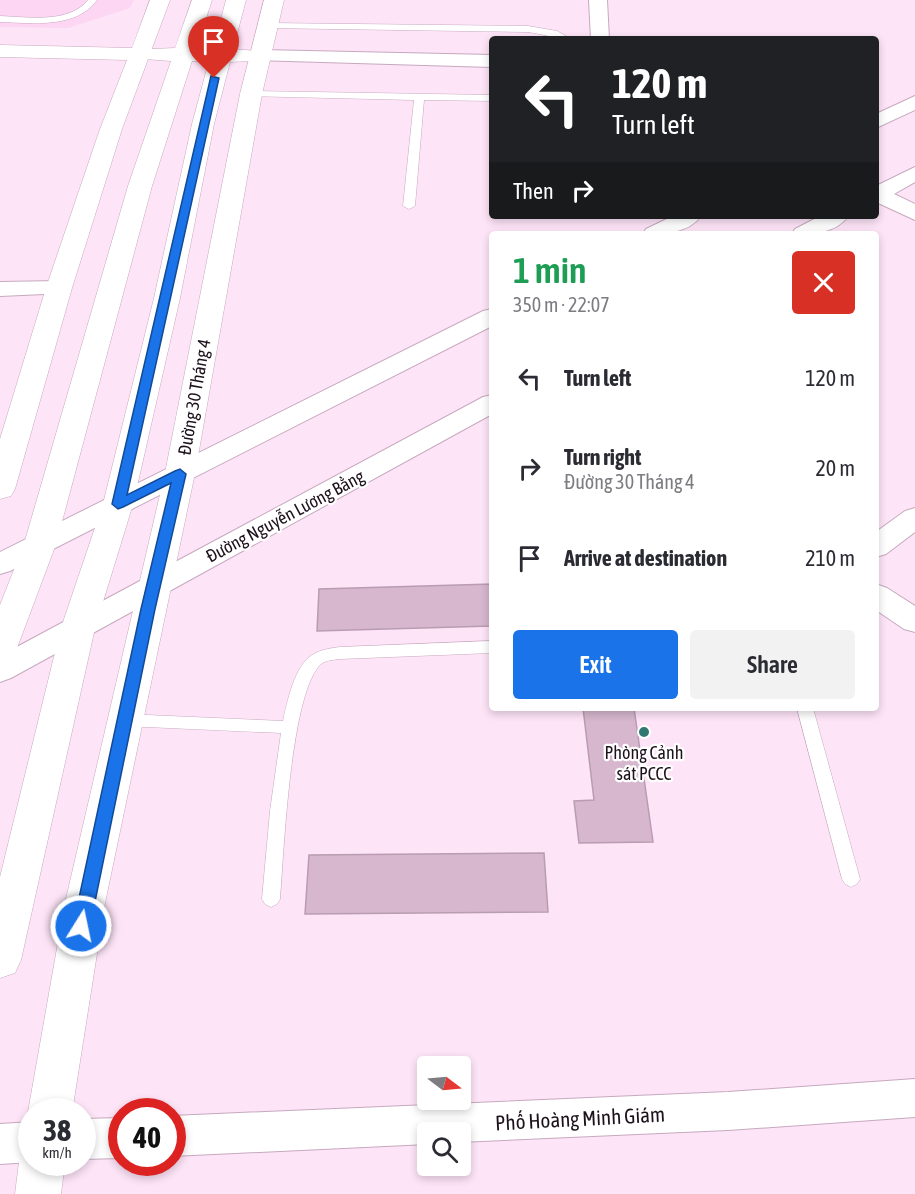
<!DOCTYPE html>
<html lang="en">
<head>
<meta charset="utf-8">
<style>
	body { margin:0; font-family:"Asap Condensed",sans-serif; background:#f2f2f3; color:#2b2b33; height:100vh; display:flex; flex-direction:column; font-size:22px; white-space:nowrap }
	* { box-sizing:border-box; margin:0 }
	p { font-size:20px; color:#7c7c81 }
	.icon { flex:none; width:33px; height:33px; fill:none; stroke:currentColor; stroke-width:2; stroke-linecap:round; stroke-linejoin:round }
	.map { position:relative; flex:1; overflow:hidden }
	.details { position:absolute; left:489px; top:231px; width:390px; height:480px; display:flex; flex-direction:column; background:#fff; border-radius:6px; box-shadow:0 3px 9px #0003 }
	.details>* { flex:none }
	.top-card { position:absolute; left:489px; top:36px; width:390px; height:183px; border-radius:6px; box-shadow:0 3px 9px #0003; background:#202124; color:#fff; overflow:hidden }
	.needle { width:39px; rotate:106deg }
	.fabs { position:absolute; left:417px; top:1056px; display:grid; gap:12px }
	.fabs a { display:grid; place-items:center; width:54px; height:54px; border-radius:6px; background:#fff; box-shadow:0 3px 9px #0003; font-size:30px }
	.speed { position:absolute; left:18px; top:1098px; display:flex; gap:12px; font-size:30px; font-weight:700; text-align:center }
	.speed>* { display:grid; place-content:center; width:78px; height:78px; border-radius:50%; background:#fff; box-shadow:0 3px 9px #0003; line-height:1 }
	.speed small { font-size:15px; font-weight:400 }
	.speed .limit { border:9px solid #d22; background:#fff; color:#111 }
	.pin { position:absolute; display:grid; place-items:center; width:51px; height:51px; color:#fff; margin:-62px -26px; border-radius:50% 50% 50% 0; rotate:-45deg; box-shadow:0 0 6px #0007 }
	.pin .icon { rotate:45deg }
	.me { position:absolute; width:66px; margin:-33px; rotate:10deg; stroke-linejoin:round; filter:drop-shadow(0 0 4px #0008) }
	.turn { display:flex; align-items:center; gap:21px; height:126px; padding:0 24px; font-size:27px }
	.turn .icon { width:78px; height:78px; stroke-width:2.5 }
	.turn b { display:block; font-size:42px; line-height:51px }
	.then { display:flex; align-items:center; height:57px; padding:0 24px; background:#0003; gap:12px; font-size:22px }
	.round { display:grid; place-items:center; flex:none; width:63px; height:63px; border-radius:6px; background:#f2f2f3 }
	.headline { display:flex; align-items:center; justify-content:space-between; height:102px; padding:0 24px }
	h1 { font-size:36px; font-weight:600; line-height:45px; color:#1e9e55 }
	.cta { display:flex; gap:12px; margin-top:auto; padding:12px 24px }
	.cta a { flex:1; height:69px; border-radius:6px; background:#1a73e8; color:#fff; font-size:24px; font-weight:600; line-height:69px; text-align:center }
	.cta a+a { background:#f2f2f3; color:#2b2b33 }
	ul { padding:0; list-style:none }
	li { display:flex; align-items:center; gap:18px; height:90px; padding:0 24px }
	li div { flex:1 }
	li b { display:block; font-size:22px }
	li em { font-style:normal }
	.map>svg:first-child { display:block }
</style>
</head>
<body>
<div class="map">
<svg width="915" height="1194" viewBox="0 0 915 1194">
	<rect width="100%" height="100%" fill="#fde4f7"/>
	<path fill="#fcd6f2" d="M0,0H134L130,8L68,28L0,27Z"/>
	<g fill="#d6b7ce" stroke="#b99cb2" stroke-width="1.5">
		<path d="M492,584V626L317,631L319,589Z"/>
		<path d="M583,708H634L653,842L579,843L574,801L594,800Z"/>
		<path d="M544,853L548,912L305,914L309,855Z"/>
	</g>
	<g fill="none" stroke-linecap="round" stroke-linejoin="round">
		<g stroke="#c7a9bf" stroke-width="1">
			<g id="lane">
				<path d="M88,0H97C76,29 33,23 0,22V16C28,17 69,24 88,0Z"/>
				<path d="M268,23L528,26L557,31L571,39C556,39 543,34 528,32L265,28V24Z"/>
				<path d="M251,91L492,95V101L424,100L415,206L409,209L403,206L414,100L247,96L246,94Z"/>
				<path d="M492,641V653L340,659C333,660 324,660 319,666C290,700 284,850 280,899L277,904L271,907L265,904L262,899L270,811L281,733L124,726L118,724L116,720L118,716L124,714L283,721C287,702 295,665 312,655C320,650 331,648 340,647Z"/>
				<path d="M797,708H813L860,879L857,884L851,887L845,884L842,879Z"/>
			</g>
		</g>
		<g stroke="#c7a9bf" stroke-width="2">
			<g id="street">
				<path d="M589,0H607L609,39H591Z"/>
				<path d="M261,50L492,55V67L254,60L251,56L254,52Z"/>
				<path d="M915,96V110L876,128V114Z"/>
				<path d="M915,167V182L894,194L915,204V220L876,202V186Z"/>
				<path d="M673,216H701C688,234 662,234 643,234L646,229Z"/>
				<path d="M820,216H848C836,234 811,234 792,234L795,229Z"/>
				<path d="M59,281L67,283L71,288L67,293L0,296V282Z"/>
				<path d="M492,309V326L10,571L0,574V552L483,311Z"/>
				<path d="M492,395V414L11,678L0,682V656L483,397Z"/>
				<path d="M915,508V532L886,554L876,557V532L905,511Z"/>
				<path d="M876,584L887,588L915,606V632L904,629L876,610Z"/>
				<path d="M915,1079V1117L728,1130L460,1142V1132H428V1144L172,1156V1116L728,1092Z"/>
				<path d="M122,1118V1158L82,1159V1119Z"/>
				<path d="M32,1122V1162L0,1164V1124Z"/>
			</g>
		</g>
		<g stroke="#c7a9bf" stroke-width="1">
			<g id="secondary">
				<path d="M150,0H170L122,129L72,288L15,489L11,496L0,499V439L46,288L100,129L127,60L0,57V45L132,48Z"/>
				<path d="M264,0H284L262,94L195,473L105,903L72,1112H32V1121L28,1112L65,903L165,473L240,94Z"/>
				<path d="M32,1144V1162H65L61,1194H15L19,1162L26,1146Z"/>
			</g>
		</g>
		<g stroke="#c7a9bf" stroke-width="1">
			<path id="highway" d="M192,0H212L196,49H213L226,0H246L233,49L268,52L271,56L268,60L230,62L214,124L180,298L133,504L95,628L21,960L15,973L0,978V877L61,628L103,504L154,298L192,124L209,61H192L152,186L56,544L17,648L12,657L0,660V605L24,544L128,186L171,61L131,58L128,54L131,50L175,48Z"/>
		</g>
		<use href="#lane" fill="#fff" fill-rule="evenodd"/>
		<use href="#street" fill="#fff" fill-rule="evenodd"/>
		<use href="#secondary" fill="#fff" fill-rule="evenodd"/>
		<use href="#highway" fill="#fff" fill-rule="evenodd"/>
	</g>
	<path fill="#1a73e8" stroke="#114b97" stroke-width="1.5" d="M211,76L219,78L127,495L175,471L180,469L186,474L155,609L90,926L87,931L81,933L76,931L73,926L141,609L171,483L123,507L118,509L112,504Z"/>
	<circle fill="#317870" stroke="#fff" stroke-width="2" cx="644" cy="732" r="6"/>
	<g text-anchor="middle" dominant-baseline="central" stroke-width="4.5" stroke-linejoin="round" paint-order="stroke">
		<g font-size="18" fill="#1d121b" stroke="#fff">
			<text transform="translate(194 397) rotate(-80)">Đường 30 Tháng 4</text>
			<text transform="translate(285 516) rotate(-28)">Đường Nguyễn Lương Bằng</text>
		</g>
		<g font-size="18" fill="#1d121b" stroke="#fff">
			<text x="644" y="752">Phòng Cảnh<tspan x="644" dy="21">sát PCCC</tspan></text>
		</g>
		<g font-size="21" fill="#1d121b" stroke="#fff">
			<text transform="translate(580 1118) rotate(-3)">Phố Hoàng Minh Giám</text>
		</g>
	</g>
</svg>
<div class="fabs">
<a><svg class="needle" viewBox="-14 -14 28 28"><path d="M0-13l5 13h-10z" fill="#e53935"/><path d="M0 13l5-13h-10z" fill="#7c7c81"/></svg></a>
<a><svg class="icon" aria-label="search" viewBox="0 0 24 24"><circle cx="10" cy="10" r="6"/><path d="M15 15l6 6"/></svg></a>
</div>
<div class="speed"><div>38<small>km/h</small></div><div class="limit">40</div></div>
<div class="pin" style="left:214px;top:78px;background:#d93025"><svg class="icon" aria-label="arrive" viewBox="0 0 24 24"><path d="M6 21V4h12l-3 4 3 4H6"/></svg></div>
<svg class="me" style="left:81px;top:926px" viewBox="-20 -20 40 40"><circle r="17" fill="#1a73e8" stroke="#fff" stroke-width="3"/><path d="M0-11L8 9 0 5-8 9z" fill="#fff"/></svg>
<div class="top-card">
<div class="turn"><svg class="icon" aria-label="left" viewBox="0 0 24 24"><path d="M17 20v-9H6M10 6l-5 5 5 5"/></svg><div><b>120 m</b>Turn left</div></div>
<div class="then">Then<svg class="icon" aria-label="right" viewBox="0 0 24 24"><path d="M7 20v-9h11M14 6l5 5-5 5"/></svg></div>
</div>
<section class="details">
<div class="headline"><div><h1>1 min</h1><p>350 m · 22:07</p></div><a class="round" style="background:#d93025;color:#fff"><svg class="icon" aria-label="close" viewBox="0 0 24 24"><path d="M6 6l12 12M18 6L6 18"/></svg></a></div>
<ul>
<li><svg class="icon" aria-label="left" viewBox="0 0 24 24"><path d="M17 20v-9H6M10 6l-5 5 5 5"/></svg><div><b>Turn left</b></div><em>120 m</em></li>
<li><svg class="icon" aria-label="right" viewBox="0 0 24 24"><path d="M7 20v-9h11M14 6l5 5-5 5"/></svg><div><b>Turn right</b><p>Đường 30 Tháng 4</p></div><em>20 m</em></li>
<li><svg class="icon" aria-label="arrive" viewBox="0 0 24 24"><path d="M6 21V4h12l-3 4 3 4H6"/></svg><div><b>Arrive at destination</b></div><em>210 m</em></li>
</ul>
<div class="cta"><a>Exit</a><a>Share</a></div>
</section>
</div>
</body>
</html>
